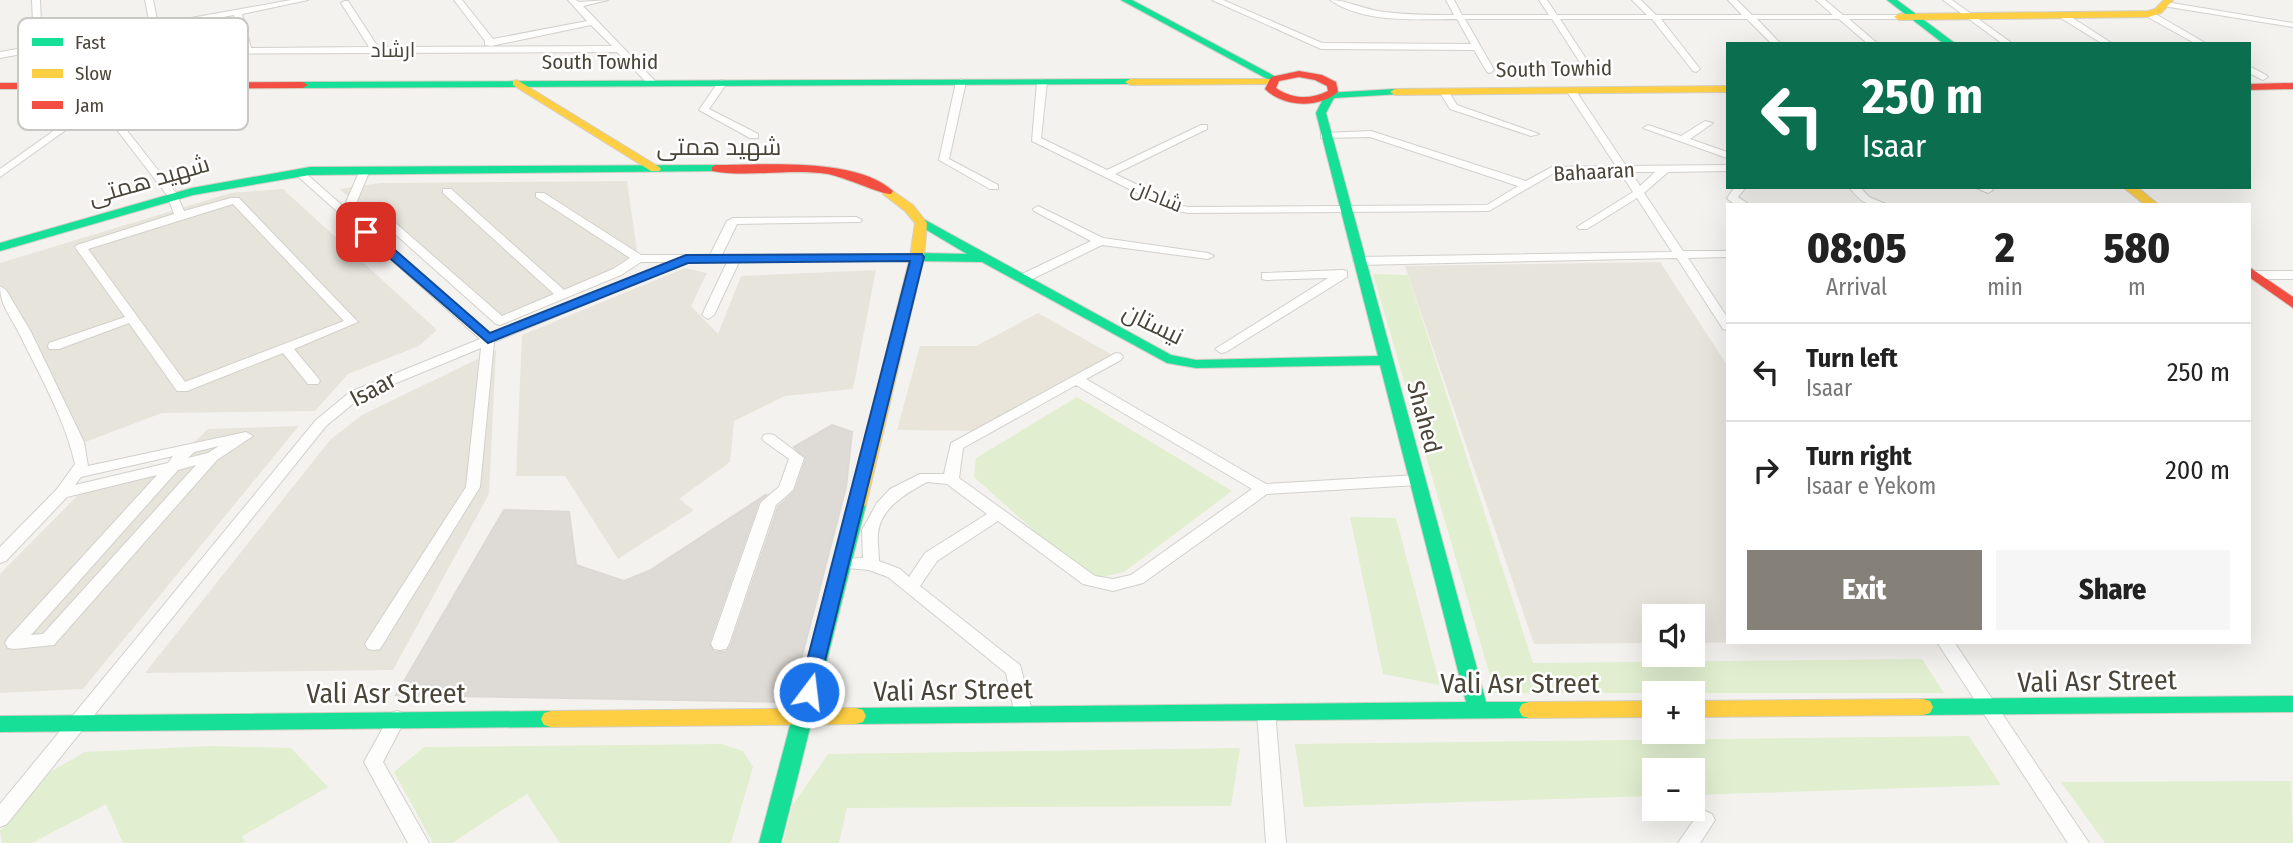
<!DOCTYPE html>
<html lang="en">
<head>
<meta charset="utf-8">
<style>
	body { margin:0; font-family:"Fira Sans Condensed",Cairo,sans-serif; background:#f6f6f6; color:#222; height:100vh; display:flex; flex-direction:column; font-size:26px; white-space:nowrap }
	* { box-sizing:border-box; margin:0 }
	p { font-size:23px; color:#767676 }
	.icon { flex:none; width:38px; height:38px; fill:none; stroke:currentColor; stroke-width:2; stroke-linecap:round; stroke-linejoin:round }
	.map { position:relative; flex:1; overflow:hidden }
	.sheet { position:absolute; left:1726px; top:203px; width:525px; height:441px; display:flex; flex-direction:column; background:#fff; border-radius:0px; box-shadow:0 7px 28px #0002 }
	.sheet>* { flex:none }
	.banner { position:absolute; left:1726px; top:42px; width:525px; height:147px; border-radius:0px; box-shadow:0 7px 28px #0002; background:#0b6e4f; color:#fff; overflow:hidden }
	.fabs { position:absolute; left:1642px; top:604px; display:grid; gap:14px }
	.fabs a { display:grid; place-items:center; width:63px; height:63px; border-radius:0px; background:#fff; box-shadow:0 7px 28px #0002; font-size:35px }
	.pin { position:absolute; display:grid; place-items:center; width:60px; height:60px; color:#fff; margin:-30px; border-radius:14px; box-shadow:0 4px 10px #0006 }
	.me { position:absolute; width:77px; margin:-38px; rotate:15deg; stroke-linejoin:round; filter:drop-shadow(0 0 5px #0008) }
	.turn { display:flex; align-items:center; gap:24px; height:147px; padding:0 21px; font-size:32px }
	.turn .icon { width:91px; height:91px; stroke-width:2.5 }
	.turn b { display:block; font-size:49px; line-height:60px }
	.eta { display:flex; justify-content:space-evenly; align-items:center; height:119px; text-align:center }
	.eta b { font-size:42px; font-weight:800; line-height:49px }
	.cta { display:flex; gap:14px; margin-top:auto; padding:14px 21px }
	.cta a { flex:1; height:80px; border-radius:0px; background:#868178; color:#fff; font-size:28px; font-weight:800; line-height:80px; text-align:center }
	.cta a+a { background:#f6f6f6; color:#222 }
	ul { padding:0; list-style:none }
	li { display:flex; align-items:center; gap:21px; height:98px; padding:0 21px; border-top:2px solid #e0e0e0 }
	li div { flex:1 }
	li b { display:block; font-size:26px }
	li em { font-style:normal }
	.map>svg:first-child { display:block }
</style>
</head>
<body>
<div class="map">
<svg width="2293" height="843" viewBox="0 0 2293 843">
	<rect width="100%" height="100%" fill="#f4f2ee"/>
	<g fill="#e7e4dc">
		<path d="M627,181L638,258L500,321L339,189L381,183Z"/>
		<path d="M283,189L437,330L419,346L348,374L315,411L162,413L85,442L0,283V263L231,193Z"/>
		<path d="M1660,262L1727,365V642H1754L1692,643V616H1654V643L1534,644L1405,266Z"/>
		<path d="M685,268L707,273L691,306L718,334L741,276L876,270L853,389L785,396L734,421L730,462L679,499L694,510L618,559L565,476H516L522,335Z"/>
		<path d="M496,350L489,494L393,670L145,673L330,440L362,415Z"/>
		<path d="M299,426L83,689L0,693V574L84,489L165,470L208,429Z"/>
	</g>
	<path fill="#eae5da" d="M1038,313L1116,357L983,431L897,430L920,346H976Z"/>
	<g fill="#e1eecf">
		<path d="M1373,274L1408,275L1533,663L1922,659L1944,693H1495Z"/>
		<path d="M1077,397L1232,491L1124,572L1089,580L974,477L976,458Z"/>
		<path d="M1350,517L1396,518L1440,685L1383,674Z"/>
		<path d="M1969,736L2001,785L1692,795V770H1654V796L1304,807L1295,744Z"/>
		<path d="M721,744L743,751L753,767L731,843H560L527,794L452,843H433L394,772L424,747Z"/>
		<path d="M210,746L291,748L328,787L242,836L245,843H123L106,804L32,843H2L0,831L50,772L85,752Z"/>
		<path d="M1240,748L1231,806L847,808L839,843H783L792,806L828,754Z"/>
		<path d="M2291,781L2293,843H2105L2061,782Z"/>
	</g>
	<path fill="#dedbd6" stroke="#dcd9d4" stroke-width="2" d="M832,425L852,432L846,487L790,702L396,695L504,510L569,512L576,565L624,581L649,571L767,494L759,501L709,643L714,652H726L731,645L778,507L795,491L806,459L794,447Z"/>
	<g fill="none" stroke-linecap="round" stroke-linejoin="round">
		<g stroke="#d2d0cb" stroke-width="2">
			<g id="street">
				<path d="M32,0H40L42,45L150,25L145,0H153L158,24L291,0H308L242,14L251,48L369,47L341,3L345,1H348L378,47L612,46L591,25L491,46L485,45V41L454,0H462L493,39L587,21L568,0H576L579,2L608,0L583,6L657,83L649,85L617,52L166,54L162,51L166,48H243L234,15L0,58V52L34,46Z"/>
				<path d="M1212,0H1223L1322,43L1471,44L1457,19C1416,19 1365,24 1330,0C1346,0 1361,8 1378,11C1403,15 1428,15 1454,15L1446,0H1454L1462,15H1549L1539,0H1547L1557,15H1647L1632,0H1641L1656,15H1742L1728,0H1737L1752,15H1833L1816,0H1825L1843,15H1899L1903,17L1899,19H1849L1878,44H1868L1839,19H1757L1781,44H1772L1747,19H1661L1700,69L1696,72L1693,71L1652,19H1560L1592,68L1588,71L1585,70L1552,19H1465L1494,70L1490,73L1487,72L1474,50L1321,49Z"/>
				<path d="M1943,0H1952L2013,44H2003Z"/>
				<path d="M2166,2L2293,23V27L2163,6L2162,4Z"/>
				<path d="M2146,12H2152L2207,44H2196L2146,16Z"/>
				<path d="M2059,13H2065L2113,44H2103L2059,17Z"/>
				<path d="M2249,66L2266,75L2268,77L2263,80L2249,73Z"/>
				<path d="M961,79L966,82L949,159L998,185V189H990L939,160L956,82Z"/>
				<path d="M1042,79L1047,82L1041,138L1107,170L1201,125H1207V129L1115,174L1179,205L1188,207L1487,205L1518,186L1370,137L1321,138V134L1325,133L1371,131L1526,181L1552,167L1616,166L1566,90L1574,88L1626,166L1727,165V171L1668,172L1644,193L1683,251H1727V257L1688,258L1727,317V330L1723,329L1677,258L1359,265L1353,261L1359,257L1672,252L1637,198L1587,229H1579L1577,227L1633,192L1620,172L1554,173L1489,211L1188,213L1172,210L1032,141L1037,82ZM1631,172H1655L1640,186Z"/>
				<path d="M722,80L727,83L709,109L758,134V138H750L699,110L719,81Z"/>
				<path d="M149,82L152,83V87L114,114L176,193L184,211L231,198H239L358,322L294,349L318,378L320,381L318,384H308L283,353L187,391H177L129,323L59,349H49L48,346L49,343L125,317L75,247L77,245L174,214L167,195L104,113ZM233,204L344,321L185,382L88,249Z"/>
				<path d="M121,83L129,85L0,177V169Z"/>
				<path d="M1441,89H1447L1457,105L1539,134L1531,136L1450,109L1439,91Z"/>
				<path d="M1705,121L1713,123L1690,139L1727,152V158L1643,128L1648,125L1681,136Z"/>
				<path d="M365,167L370,170L352,213L491,335L668,262H641L621,275L500,325L496,324L376,217V213H384L502,316L554,294L443,193V189H451L564,290L613,269L630,258L536,197V193H544L641,255H710L727,221L733,218L856,217L862,220L860,222L737,224L722,255L917,254L923,257L917,260L739,262L714,315L708,319L702,315L727,262H688L494,342L480,487L380,649L374,650L368,649L365,644L368,639L466,487L481,348L360,398L326,426L7,824L0,827V804L316,420L350,392L480,339L293,172L294,170H302L344,207L360,170Z"/>
				<path d="M1735,187H1746L1738,197L1750,205C1741,205 1733,205 1727,198Z"/>
				<path d="M1849,187H1860L1869,197L1888,205C1867,205 1862,204 1849,187Z"/>
				<path d="M1974,187H1990L1993,190L1988,193Z"/>
				<path d="M1038,206L1103,238L1208,253L1214,256L1208,259L1102,245L1026,282H1018L1016,279L1018,276L1091,241L1034,211L1033,209Z"/>
				<path d="M1343,270L1347,271V277L1226,352L1221,353L1215,349L1328,278L1266,280L1262,279V273Z"/>
				<rect x="2249" y="271" width="44" height="8"/>
				<path d="M0,286L6,290L31,332L84,442L88,466L246,432L253,436L217,460L54,645L14,649L8,648L5,643L8,638L157,475L67,497L6,561L0,563V547L57,489L75,464C65,419 40,376 20,335C12,318 0,306 0,286ZM219,446L208,453L188,458L194,452ZM173,456L168,463L75,485L81,477ZM196,465L43,634L31,635L178,470Z"/>
				<path d="M1116,353L1121,354L1123,357L1121,360L1086,379L1266,484L1417,475L1424,480L1417,485L1267,494L1143,583L1113,591L1083,584L998,521L937,561L920,586L1020,665L1033,715L1030,720L1024,722L1018,720L1015,715L1006,673L888,577L869,570L837,567L835,563L837,559L863,558L862,530L877,503L890,489L920,474H944L951,443ZM1076,385L1252,489L1131,575L1113,579L1095,576L959,478L963,448ZM927,482L947,484L987,514L925,553L909,577L900,569L879,561C879,552 877,542 878,533C881,507 907,493 927,482Z"/>
				<path d="M769,434L774,435L804,458L793,490L776,505L729,644L726,649L720,650L714,649L711,644L761,502L779,487L789,459L764,441L762,438L764,435Z"/>
				<path d="M1937,642H1954L2089,843H2068Z"/>
				<path d="M1266,704L1272,706L1275,711L1286,843H1266L1257,711L1260,706Z"/>
				<path d="M397,711L403,713L406,718L383,762L429,843H408L364,762L391,713Z"/>
				<path d="M1705,811L1712,814L1715,820L1700,843H1678L1698,814Z"/>
			</g>
		</g>
		<g stroke="#d3cfc5" stroke-width="2">
			<g id="fast">
				<path d="M1121,0H1132L1280,79L1271,81Z"/>
				<path d="M1887,0H1897L1956,44H1944Z"/>
				<path d="M1130,79L1135,82L1134,84L303,88L298,85L303,82Z"/>
				<path d="M1395,89L1400,92L1399,94L1334,98L1326,113L1486,702H1529L1536,704L1539,710L1536,716L1529,718L856,724L849,722L846,716L849,710L856,708L1466,702L1380,365L1196,368L1167,363L982,262L917,261L910,257L917,253L967,254L915,223L921,219L925,220L1171,355L1196,360L1378,356L1316,113L1326,93Z"/>
				<path d="M716,165L720,167V171L310,175L193,195L0,251V243L192,188L310,167Z"/>
				<path d="M857,499L866,505L781,843H759L848,505Z"/>
				<path d="M2293,696V712L1923,715L1916,713L1913,707L1916,701L1923,699Z"/>
				<path d="M551,711L558,713L561,719L558,725L551,727L0,732V716Z"/>
			</g>
		</g>
		<g stroke="#d3cfc5" stroke-width="2">
			<g id="slow">
				<path d="M2164,0H2173L2161,13L2149,17L1899,20L1894,17L1899,14L2148,11L2155,9Z"/>
				<path d="M1271,79L1276,82L1275,84L1130,85L1125,82L1130,79Z"/>
				<path d="M517,80L659,167L661,169L659,171H651L513,85V81Z"/>
				<path d="M1727,86V92L1395,95L1390,92L1395,89Z"/>
				<path d="M887,187L913,205L927,223L924,257L866,505L857,511L848,505L910,257L915,223L905,211L883,194V188Z"/>
				<path d="M2123,187H2137L2159,205H2145Z"/>
				<path d="M1923,699L1930,701L1933,707L1930,713L1923,715L1692,717V701Z"/>
				<path d="M1654,701V717L1529,718L1522,716L1519,710L1522,704L1529,702Z"/>
				<path d="M856,708L863,710L866,716L863,722L856,724L551,727L544,725L541,719L544,713L551,711Z"/>
			</g>
		</g>
		<g stroke="#d3cfc5" stroke-width="2">
			<g id="jam">
				<path d="M1299,71L1322,75L1336,82L1338,92C1318,109 1283,107 1265,89L1271,77ZM1299,77L1315,80L1327,86L1328,91C1310,100 1292,99 1276,88L1279,81Z"/>
				<path d="M0,83L303,82L308,85L303,88L0,89Z"/>
				<path d="M2293,83V89L2249,90V84Z"/>
				<path d="M716,165C764,165 856,157 893,191L891,194C883,195 844,177 828,174C790,168 747,178 712,171V167Z"/>
				<path d="M2249,267L2293,297V308L2249,277Z"/>
			</g>
		</g>
		<use href="#street" fill="#fdfdfc" fill-rule="evenodd"/>
		<use href="#fast" fill="#16e098" fill-rule="evenodd"/>
		<use href="#slow" fill="#ffcf43" fill-rule="evenodd"/>
		<use href="#jam" fill="#f24e42" fill-rule="evenodd"/>
	</g>
	<path fill="#1a73e8" stroke="#114b97" stroke-width="2" d="M362,229H371L490,333L686,255L922,254L924,257L816,697H802L799,692L910,261L688,263L488,343L362,234Z"/>
	<g text-anchor="middle" dominant-baseline="central" stroke-width="5" stroke-linejoin="round" paint-order="stroke">
		<g font-size="21" fill="#4b4439" stroke="#fff">
			<text x="393" y="50">ارشاد</text>
			<text x="600" y="62">South Towhid</text>
			<text transform="translate(1554 69) rotate(-1)">South Towhid</text>
			<text transform="translate(1594 172) rotate(-3)">Bahaaran</text>
			<text transform="translate(1157 196) rotate(22)">شادان</text>
		</g>
		<g font-size="24" fill="#4b4439" stroke="#fff">
			<text x="719" y="147">شهید همتی</text>
			<text transform="translate(149 180) rotate(-16)">شهید همتی</text>
			<text transform="translate(1153 324) rotate(26)">نيستان</text>
			<text transform="translate(373 389) rotate(-28)">Isaar</text>
			<text transform="translate(1424 417) rotate(75)">Shahed</text>
		</g>
		<g font-size="28" fill="#4b4439" stroke="#fff">
			<text transform="translate(2097 681) rotate(-1)">Vali Asr Street</text>
			<text x="1520" y="683">Vali Asr Street</text>
			<text transform="translate(953 690) rotate(-1)">Vali Asr Street</text>
			<text x="386" y="693">Vali Asr Street</text>
		</g>
	</g>
	<rect x="18" y="18" width="230" height="112" rx="10" fill="#fff" stroke="#c9c7c4" stroke-width="2"/>
	<rect x="32" y="38" width="31" height="8" fill="#16e098"/>
	<rect x="32" y="69" width="31" height="9" fill="#ffcf43"/>
	<rect x="32" y="101" width="31" height="8" fill="#f24e42"/>
	<g font-size="19" fill="#4b4439">
		<text x="75" y="49">Fast</text>
		<text x="75" y="80">Slow</text>
		<text x="75" y="112">Jam</text>
	</g>
</svg>
<div class="fabs">
<a><svg class="icon" aria-label="sound" viewBox="0 0 24 24"><path d="M4 9h4l5-4v14l-5-4H4zM17 9q2 3 0 6"/></svg></a>
<a>+</a>
<a>−</a>
</div>
<div class="pin" style="left:366px;top:232px;background:#d93025"><svg class="icon" aria-label="arrive" viewBox="0 0 24 24"><path d="M6 21V4h12l-3 4 3 4H6"/></svg></div>
<svg class="me" style="left:809px;top:692px" viewBox="-20 -20 40 40"><circle r="17" fill="#1a73e8" stroke="#fff" stroke-width="3"/><path d="M0-11L8 9 0 5-8 9z" fill="#fff"/></svg>
<div class="banner">
<div class="turn"><svg class="icon" aria-label="left" viewBox="0 0 24 24"><path d="M17 20v-9H6M10 6l-5 5 5 5"/></svg><div><b>250 m</b>Isaar</div></div>
</div>
<section class="sheet">
<div class="eta">
<div><b>08:05</b><p>Arrival</p></div>
<div><b>2</b><p>min</p></div>
<div><b>580</b><p>m</p></div>
</div>
<ul>
<li><svg class="icon" aria-label="left" viewBox="0 0 24 24"><path d="M17 20v-9H6M10 6l-5 5 5 5"/></svg><div><b>Turn left</b><p>Isaar</p></div><em>250 m</em></li>
<li><svg class="icon" aria-label="right" viewBox="0 0 24 24"><path d="M7 20v-9h11M14 6l5 5-5 5"/></svg><div><b>Turn right</b><p>Isaar e Yekom</p></div><em>200 m</em></li>
</ul>
<div class="cta"><a>Exit</a><a>Share</a></div>
</section>
</div>
</body>
</html>
